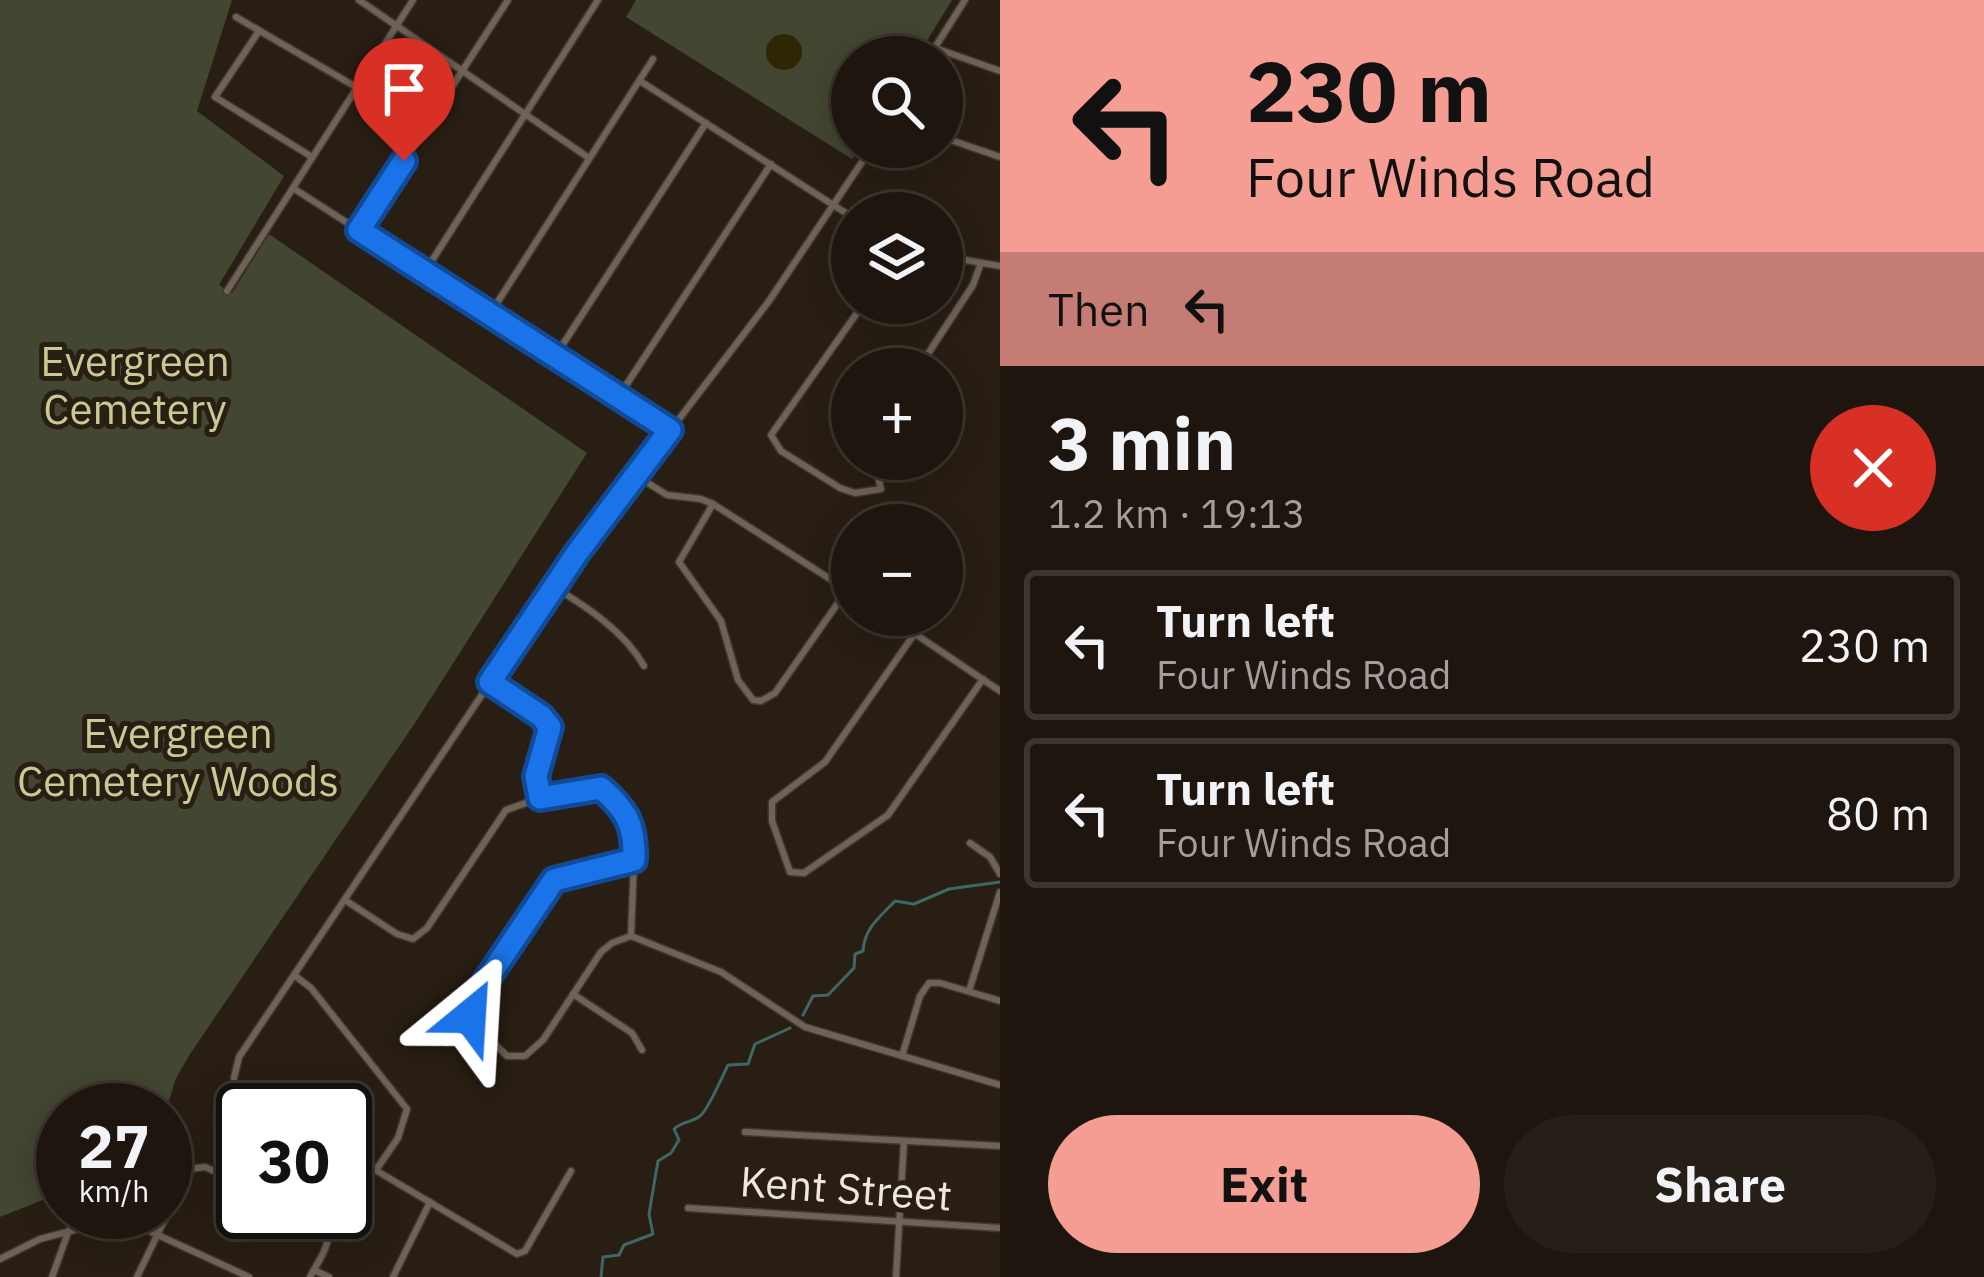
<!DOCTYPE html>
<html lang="en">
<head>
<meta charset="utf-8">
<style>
	body { margin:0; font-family:"IBM Plex Sans",sans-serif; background:#261f17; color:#f1f3f6; height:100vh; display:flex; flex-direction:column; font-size:45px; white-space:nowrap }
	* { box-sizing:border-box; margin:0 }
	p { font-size:39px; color:#a19f9e }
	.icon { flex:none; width:66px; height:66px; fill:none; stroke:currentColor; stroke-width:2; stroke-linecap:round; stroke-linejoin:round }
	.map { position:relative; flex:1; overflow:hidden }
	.sheet { display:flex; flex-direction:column; background:#1e160e; width:984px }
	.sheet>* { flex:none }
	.hud { background:#f59c93; color:#111; overflow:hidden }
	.buttons { position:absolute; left:831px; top:36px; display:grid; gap:24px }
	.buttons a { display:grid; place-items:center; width:132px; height:132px; border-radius:50%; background:#1e160e; box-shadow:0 6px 30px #0003,0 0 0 3px #3c352e; font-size:60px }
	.speed { position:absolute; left:36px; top:1083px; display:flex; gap:24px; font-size:60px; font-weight:700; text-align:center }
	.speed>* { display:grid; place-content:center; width:156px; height:156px; border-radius:50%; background:#1e160e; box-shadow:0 6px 30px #0003,0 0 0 3px #3c352e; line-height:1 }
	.speed small { font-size:30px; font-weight:400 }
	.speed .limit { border:6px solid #111; border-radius:18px; background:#fff; color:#111 }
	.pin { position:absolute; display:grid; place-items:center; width:102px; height:102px; color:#fff; margin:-123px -51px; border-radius:50% 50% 50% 0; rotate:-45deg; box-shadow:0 0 12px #0007 }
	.pin .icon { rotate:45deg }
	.me { position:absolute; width:132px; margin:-66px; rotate:27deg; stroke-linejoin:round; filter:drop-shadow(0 0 9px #0008) }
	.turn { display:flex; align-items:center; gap:42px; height:252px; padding:0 48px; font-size:54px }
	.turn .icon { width:156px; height:156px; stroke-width:2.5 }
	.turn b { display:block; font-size:84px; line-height:102px }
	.then { display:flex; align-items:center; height:114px; padding:0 48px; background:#0003; gap:24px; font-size:45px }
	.round { display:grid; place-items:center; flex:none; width:126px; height:126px; border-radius:63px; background:#261f17 }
	.summary { display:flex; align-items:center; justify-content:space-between; height:204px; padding:0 48px }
	h1 { font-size:72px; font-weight:700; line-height:90px }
	.action { display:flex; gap:24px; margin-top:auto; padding:24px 48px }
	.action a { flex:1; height:138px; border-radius:72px; background:#f59c93; color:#111; font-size:48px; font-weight:700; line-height:138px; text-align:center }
	.action a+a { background:#261f17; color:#f1f3f6 }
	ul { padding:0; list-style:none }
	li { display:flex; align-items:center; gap:36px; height:150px; margin:0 24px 18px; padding:0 24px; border:6px solid #3c352e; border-radius:12px }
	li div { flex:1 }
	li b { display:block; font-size:45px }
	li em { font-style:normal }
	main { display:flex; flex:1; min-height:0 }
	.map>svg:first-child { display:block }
</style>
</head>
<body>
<main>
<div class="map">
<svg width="1000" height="1277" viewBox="0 0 1000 1277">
	<rect width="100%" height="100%" fill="#281e13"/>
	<g fill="#434631">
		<path d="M0,0H232L197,111L284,176L219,285L232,293L269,234L587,453L417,720L190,1054L176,1078L165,1114V1110H63V1192L0,1217Z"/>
		<path d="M636,0H952L917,57H852V147H860L852,159L626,17Z"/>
	</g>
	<circle fill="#2f2605" cx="784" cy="52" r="18"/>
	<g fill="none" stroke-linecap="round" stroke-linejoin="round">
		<g stroke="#406768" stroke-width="3">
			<path d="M803,1015L813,996L828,995L854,968L855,954L863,951C864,928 881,916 895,901L914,904L949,889L1000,882"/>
			<path d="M601,1277L603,1257L619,1255L624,1245L653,1234L649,1214L658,1161L671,1153L679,1140L674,1129C683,1121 691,1123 700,1116C707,1112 723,1075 728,1065L748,1064L755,1044L790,1028"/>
		</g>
		<g stroke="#413833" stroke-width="9">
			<g id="minor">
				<path d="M359,0L589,158"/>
				<path d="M236,17L356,87"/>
				<path d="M259,31L215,97L312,157"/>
				<path d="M935,48L1000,71"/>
				<path d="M929,57L965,0"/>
				<path d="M640,81L852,217"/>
				<path d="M942,137L1000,157"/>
				<path d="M293,188L670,430"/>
				<path d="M360,229L508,0"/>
				<path d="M942,256L1000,266"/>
				<path d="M426,270L598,0"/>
				<path d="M227,291L413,0"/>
				<path d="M864,303L771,435L781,451L840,488L855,493L881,489L874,459"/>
				<path d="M490,314L653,59"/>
				<path d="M556,355L706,123"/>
				<path d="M918,369L973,285L981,263"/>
				<path d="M619,396L771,164"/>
				<path d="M635,475L667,495L701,499L713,504L852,593"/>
				<path d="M713,504L679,562L721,621L738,680L753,700L761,701L775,693L847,590"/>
				<path d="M554,587C587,607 625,632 644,666"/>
				<path d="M887,615L1000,691"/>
				<path d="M915,633L825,762L772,802V821L790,872L804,873L888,815L983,679"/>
				<path d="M491,681L541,716L550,727L536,775L540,798"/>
				<path d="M970,843L990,857L1000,874"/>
				<path d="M345,900L397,934L413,939L427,928L506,810L540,798L601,788L631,822L635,835L631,936"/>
				<path d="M631,936L612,943L601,952L543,1040L525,1056H507L473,1023L471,1003L554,880L634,860"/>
				<path d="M631,936L721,972L805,1027L1000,1085"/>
				<path d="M294,975L311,988L407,1109L398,1138L376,1170"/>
				<path d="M969,991L1000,892"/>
				<path d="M573,994L632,1033L642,1050"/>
				<path d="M902,1056L920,996L929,983H940L1000,1001"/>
				<path d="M234,1078L239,1057L577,553L769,301L872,147"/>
				<path d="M745,1132L1000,1146"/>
				<path d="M345,1152L517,1254L525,1251L571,1171"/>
				<path d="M688,1208L1000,1228"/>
				<path d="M303,1212C342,1230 327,1246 310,1277"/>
				<path d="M0,1259L40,1239L121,1218L249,1277"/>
				<path d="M314,1270L329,1277"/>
				<path d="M52,1277L69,1230"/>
				<path d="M137,1277L189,1169L205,1167L243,1184"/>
				<path d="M393,1277L430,1202"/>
				<path d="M896,1277L904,1141"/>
			</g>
		</g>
		<use href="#minor" stroke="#6f6356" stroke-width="6"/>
	</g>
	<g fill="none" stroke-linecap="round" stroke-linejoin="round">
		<g stroke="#114b97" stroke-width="30">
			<path id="route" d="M404,161L359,230L670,430L577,553L490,682L541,716L550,727L536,776L540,798L601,788C627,811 635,825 634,860L554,880L471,1003L470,1016"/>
		</g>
		<use href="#route" stroke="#1a73e8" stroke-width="21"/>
	</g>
	<g text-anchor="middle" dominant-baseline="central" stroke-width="10" stroke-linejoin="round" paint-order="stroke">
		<g font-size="42" fill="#c6cb94" stroke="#281e13">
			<text x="135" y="360">Evergreen<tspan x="135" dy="48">Cemetery</tspan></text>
			<text x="178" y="732">Evergreen<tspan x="178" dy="48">Cemetery Woods</tspan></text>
		</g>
		<g font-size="42" fill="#efe7e0" stroke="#281e13">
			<text transform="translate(846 1188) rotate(4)">Kent Street</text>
		</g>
	</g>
</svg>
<div class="buttons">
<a><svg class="icon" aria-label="search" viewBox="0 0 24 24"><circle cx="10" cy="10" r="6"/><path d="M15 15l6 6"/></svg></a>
<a><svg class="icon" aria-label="layers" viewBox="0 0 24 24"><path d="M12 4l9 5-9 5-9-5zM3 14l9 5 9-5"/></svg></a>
<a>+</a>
<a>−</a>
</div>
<div class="speed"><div>27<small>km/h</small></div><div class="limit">30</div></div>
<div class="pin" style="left:404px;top:161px;background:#d93025"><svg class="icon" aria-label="arrive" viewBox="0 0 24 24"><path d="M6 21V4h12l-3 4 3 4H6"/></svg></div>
<svg class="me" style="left:470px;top:1016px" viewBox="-20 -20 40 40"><path d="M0-17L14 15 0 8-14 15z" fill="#1a73e8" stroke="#fff" stroke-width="4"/></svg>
</div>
<section class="sheet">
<div class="hud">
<div class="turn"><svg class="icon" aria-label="left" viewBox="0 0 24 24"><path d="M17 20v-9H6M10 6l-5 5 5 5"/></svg><div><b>230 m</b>Four Winds Road</div></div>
<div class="then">Then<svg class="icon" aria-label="left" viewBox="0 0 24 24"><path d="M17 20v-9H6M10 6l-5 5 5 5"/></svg></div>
</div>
<div class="summary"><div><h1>3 min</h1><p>1.2 km · 19:13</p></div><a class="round" style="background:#d93025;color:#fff"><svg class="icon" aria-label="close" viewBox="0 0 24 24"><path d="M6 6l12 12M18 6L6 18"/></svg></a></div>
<ul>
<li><svg class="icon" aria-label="left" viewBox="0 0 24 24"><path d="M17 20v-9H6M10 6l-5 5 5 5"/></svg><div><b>Turn left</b><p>Four Winds Road</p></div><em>230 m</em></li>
<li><svg class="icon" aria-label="left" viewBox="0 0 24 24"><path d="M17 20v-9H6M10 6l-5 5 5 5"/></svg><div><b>Turn left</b><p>Four Winds Road</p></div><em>80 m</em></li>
</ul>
<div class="action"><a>Exit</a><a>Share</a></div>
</section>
</main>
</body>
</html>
